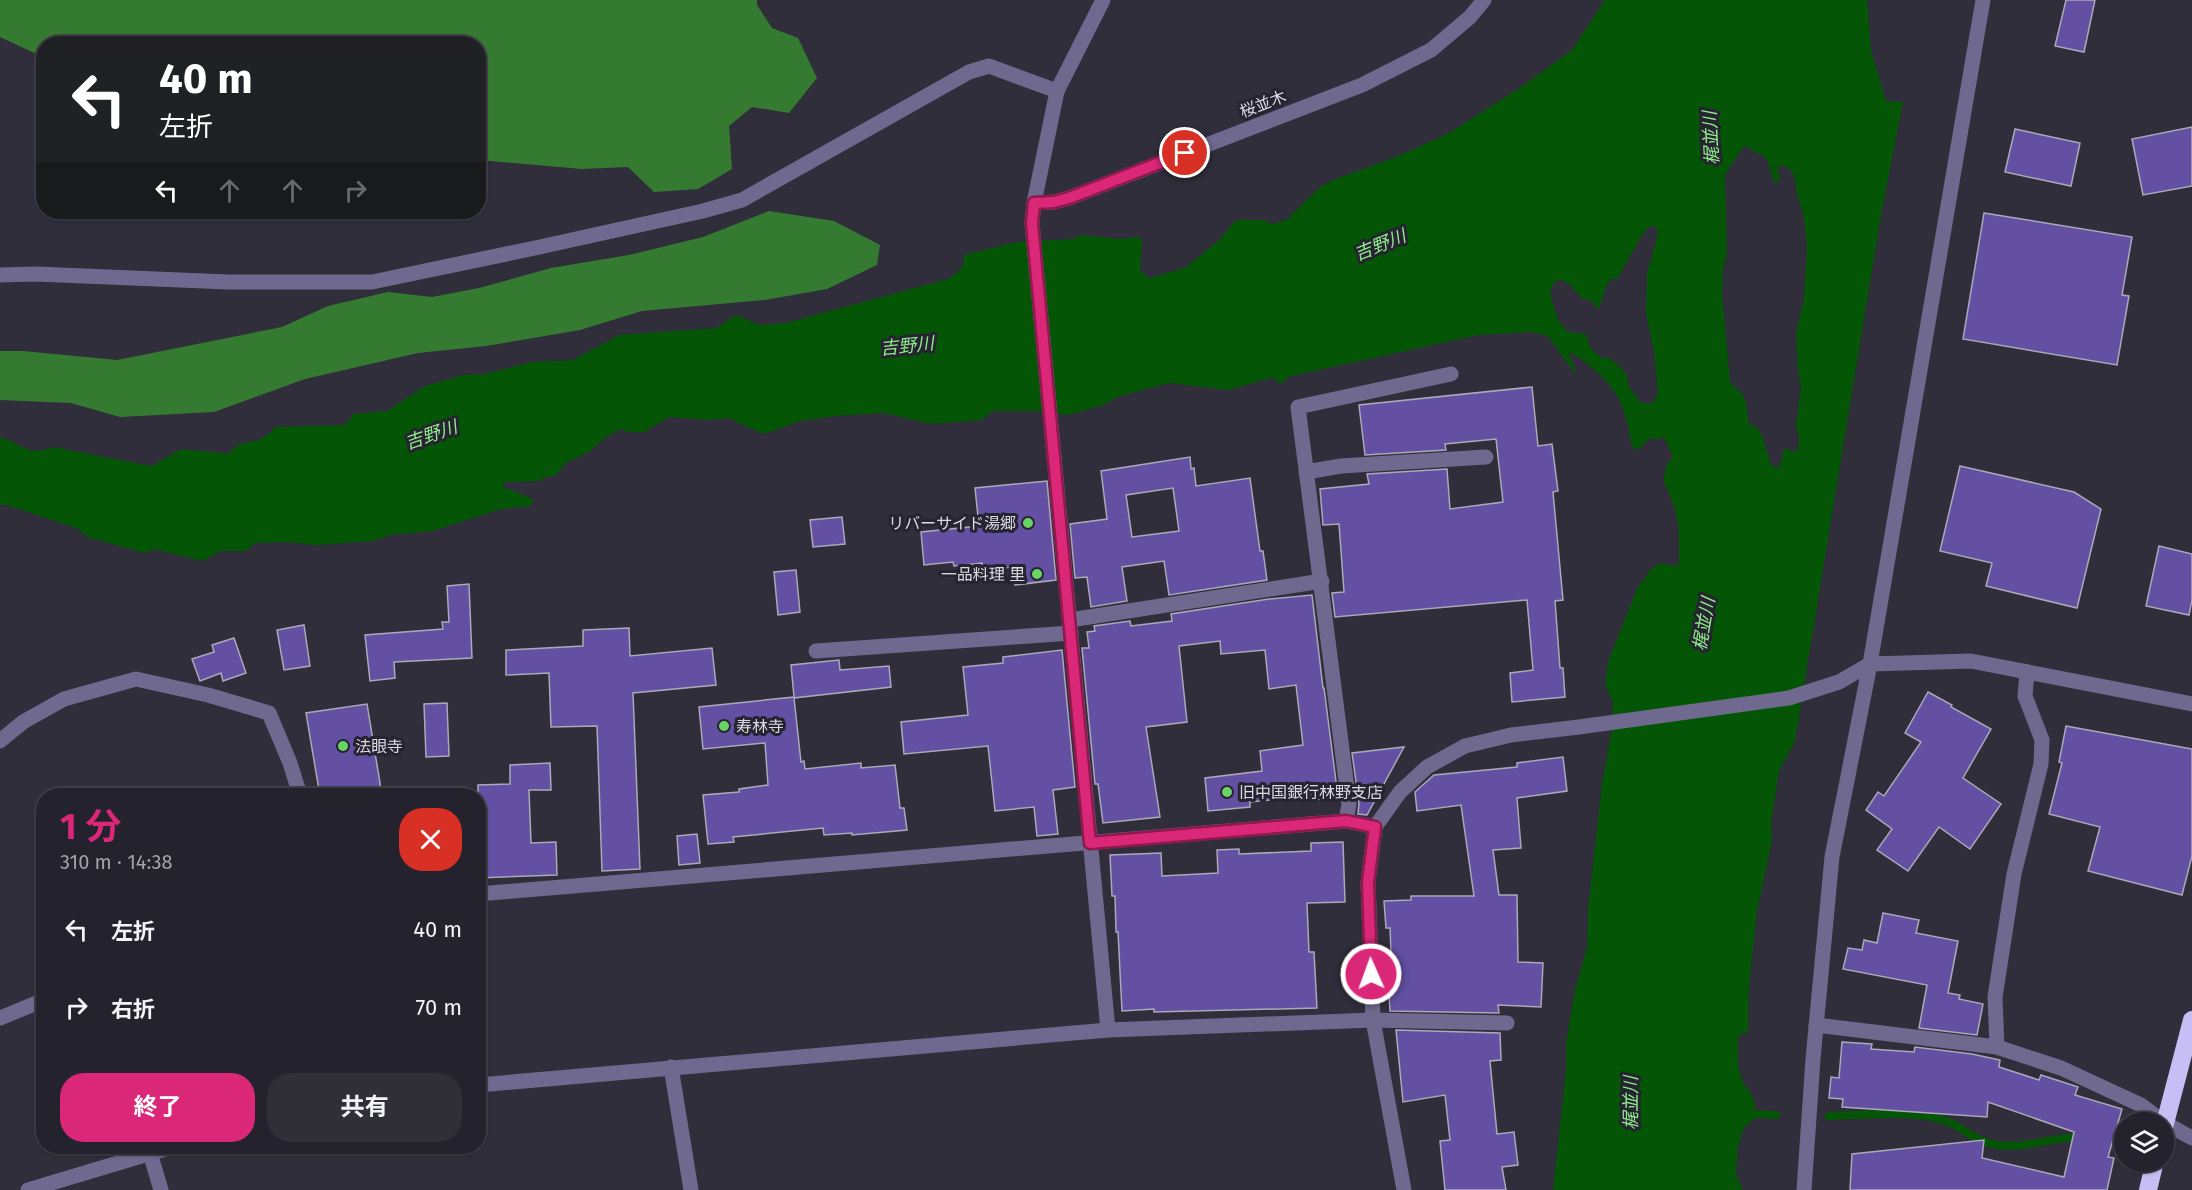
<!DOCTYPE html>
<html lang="ja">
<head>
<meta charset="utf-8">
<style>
	body { margin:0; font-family:"Fira Sans","Noto Sans JP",sans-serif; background:#302f38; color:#f1f3f6; height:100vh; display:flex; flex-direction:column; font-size:22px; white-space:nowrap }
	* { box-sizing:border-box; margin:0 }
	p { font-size:20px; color:#a3a4a9 }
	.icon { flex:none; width:33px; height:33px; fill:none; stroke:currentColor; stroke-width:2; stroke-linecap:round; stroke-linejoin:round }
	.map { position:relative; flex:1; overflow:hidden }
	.drawer { position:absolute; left:36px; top:788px; width:450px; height:366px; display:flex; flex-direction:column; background:#24222c; border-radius:24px; box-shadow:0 2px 4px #0004,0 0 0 2px #413f48 }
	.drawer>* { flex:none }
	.top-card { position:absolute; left:36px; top:36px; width:450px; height:183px; border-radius:24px; box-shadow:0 2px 4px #0004,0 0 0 2px #413f48; background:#202124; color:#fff; overflow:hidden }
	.buttons { position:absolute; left:2114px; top:1112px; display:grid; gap:12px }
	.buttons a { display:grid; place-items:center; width:60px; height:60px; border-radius:50%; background:#24222c; box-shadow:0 2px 4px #0004,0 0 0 2px #413f48; font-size:30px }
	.pin { position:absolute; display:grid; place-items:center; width:51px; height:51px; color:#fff; margin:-26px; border:3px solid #fff; border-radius:50%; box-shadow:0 2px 6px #0007 }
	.me { position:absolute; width:66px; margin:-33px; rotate:358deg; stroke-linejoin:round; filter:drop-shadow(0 0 4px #0008) }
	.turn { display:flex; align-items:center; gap:21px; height:126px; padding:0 24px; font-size:27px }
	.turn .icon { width:78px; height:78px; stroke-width:2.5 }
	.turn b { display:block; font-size:42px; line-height:51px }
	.lanes { display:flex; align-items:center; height:57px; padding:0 24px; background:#0003; justify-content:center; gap:30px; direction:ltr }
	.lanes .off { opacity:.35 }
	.round { display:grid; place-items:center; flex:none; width:63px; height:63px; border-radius:24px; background:#302f38 }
	.summary { display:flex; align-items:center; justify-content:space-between; height:102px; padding:0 24px }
	h1 { font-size:36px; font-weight:700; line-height:45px; color:#db2777 }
	.cta { display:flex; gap:12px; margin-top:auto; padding:12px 24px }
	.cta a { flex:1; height:69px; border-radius:24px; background:#db2777; color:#fff; font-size:24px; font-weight:700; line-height:69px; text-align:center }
	.cta a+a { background:#302f38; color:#f1f3f6 }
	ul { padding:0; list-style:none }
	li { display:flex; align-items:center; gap:18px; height:78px; padding:0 24px }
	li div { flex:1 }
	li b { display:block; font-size:22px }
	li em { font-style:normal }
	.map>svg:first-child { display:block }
</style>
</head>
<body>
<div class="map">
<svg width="2192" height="1190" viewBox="0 0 2192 1190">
	<rect width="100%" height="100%" fill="#302e3b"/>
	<g fill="#347b31">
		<path d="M0,0H757V5L772,28L798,38L817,78L789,113L752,107L729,126L732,169L698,189L654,192L628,167L582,169L479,160L478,44H44L43,57L0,37Z"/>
		<path d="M769,211L834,221L880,245L877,265L827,289L765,300L642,311L580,330L486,346L418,353L305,379L214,412L120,417L71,403L0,400V351H23L117,360L282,327L328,306L388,292L432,297L479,288L551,268L629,255L703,237Z"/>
	</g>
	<path fill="#045505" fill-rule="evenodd" d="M1605,0H1867L1871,51L1886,101L1903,102L1880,221L1795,741L1779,771L1771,823L1772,841L1757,911L1749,986L1748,1032L1739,1035C1737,1050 1736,1069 1744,1083C1750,1095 1755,1095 1755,1110L1778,1111L1780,1116L1778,1119L1755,1118L1744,1128L1738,1146L1736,1175L1743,1190H1553L1566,1070V1042L1575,990L1587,948L1588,909L1602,784L1611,734L1613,703L1605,684L1608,662L1637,589L1651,569L1660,563L1674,566L1679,564C1679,528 1680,513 1663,481L1667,463L1673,457L1664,437L1654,440L1650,438L1638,450L1632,447C1626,412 1621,391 1592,368C1585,361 1577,356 1568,352L1576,372L1573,371L1548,336L1529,332L1478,335L1287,377L1284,382L1279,384L1274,377L1228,390L1169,383L1117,397L1103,405L1068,415L1035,411H992L982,420L931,424L884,413L835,416L800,421L765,434L740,424L730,418L709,420L669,417L644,432H628L620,429L602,440L592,450L566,463L555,476L545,477L540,481L504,482L503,487L533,499L531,506L501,509L432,531L390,535L373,541L316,545L286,542L254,543L247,551H221L203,561L155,549L145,553L87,537L79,529L7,505H0V437C23,444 26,457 53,447L151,466L182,449L228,454C245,436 250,446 264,437C268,435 272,430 275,427L344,425L349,421L353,414L387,411L425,386L464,375L484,374L533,362L573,360L619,335L716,328L736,315L760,325L786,323L948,279C959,272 964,268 964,255L1017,242L1073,239L1082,235L1119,239L1139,237L1142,240L1140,270L1149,278L1185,268L1219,240L1236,220H1261L1273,224L1286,220L1320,187L1336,179L1401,155L1451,132L1524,85L1572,50ZM1747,146L1756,153C1772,155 1768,170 1774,181L1780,182L1778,166L1782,165L1791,170L1795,179L1797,194L1803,212L1807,244L1804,300L1796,332L1798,373L1801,385L1796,427C1800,434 1801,446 1795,452L1784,448L1780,465L1777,468L1771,465L1763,438L1757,427L1749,424L1746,402L1743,395L1730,382L1722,292L1723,269L1727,254L1725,175L1742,149ZM1650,226L1656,227L1658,233L1647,274L1646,313L1654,352L1658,393L1653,403H1641L1629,387L1626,373L1611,359L1601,357L1591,349L1586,335C1580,332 1573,334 1568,331C1556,323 1553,303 1550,290L1557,280C1576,280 1574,300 1591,300L1597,308H1600L1605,289L1611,279H1617L1642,235Z"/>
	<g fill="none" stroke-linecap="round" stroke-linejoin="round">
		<g stroke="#045505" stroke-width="8">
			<path d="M1829,1116C1861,1115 1914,1110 1943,1120C1960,1125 1974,1141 1992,1144C2022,1151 2053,1136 2083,1137"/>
			<path d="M2102,1140L2119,1144"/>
		</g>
	</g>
	<g fill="#6450a3" stroke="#aba8b9" stroke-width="1.5" fill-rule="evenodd">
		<path d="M2066,0H2095L2084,52L2055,46Z"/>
		<path d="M2192,127V186L2143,195L2132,139Z"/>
		<path d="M2015,129L2080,143L2071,186L2005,172Z"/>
		<path d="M1984,213L2132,237L2122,295L2129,296L2117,365L1963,339Z"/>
		<path d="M1532,387L1538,446L1552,444L1558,491L1553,492L1563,600L1555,601L1560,668H1563L1565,697L1512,702L1510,673L1533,670L1527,600L1335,617L1332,593L1344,592L1339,524L1323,525L1320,489L1369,484L1367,474L1447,469L1450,509L1503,502L1496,439L1445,444L1446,450L1365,455L1359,405Z"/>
		<path d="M1190,457L1191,469L1194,468L1196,486L1250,478L1260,551H1263L1267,580L1169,595L1164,561L1122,567L1127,601L1091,607L1087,577L1075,578L1070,524L1107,519L1101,471ZM1173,488L1179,531L1132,537L1126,495Z"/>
		<path d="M1960,466L2074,492L2101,509L2077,608L1986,586L1992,563L1940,551Z"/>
		<path d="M1047,481L1056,580L1015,585L1013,567L983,570L982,563L954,566L953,562L924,565L921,532L979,526L975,488Z"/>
		<path d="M842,517L845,544L813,547L810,520Z"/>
		<path d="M2159,546L2192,554V600L2189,615L2146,606Z"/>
		<path d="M796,570L800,612L778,615L774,572Z"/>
		<path d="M469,584L472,658L394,662L395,678L370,681L365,635L443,629L442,622H449L447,586Z"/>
		<path d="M1312,595L1323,688H1324L1338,797L1309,800L1308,796L1250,802V807L1208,811L1205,778L1262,771L1260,751L1303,745L1296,685L1269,689L1265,650L1221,654L1220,641L1179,646L1187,722L1146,727L1160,817L1103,823L1098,784H1095L1082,648H1089L1087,632L1095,631L1094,626L1130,621L1131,626L1172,621L1171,614L1269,599Z"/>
		<path d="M304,625L310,666L284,670L277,630Z"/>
		<path d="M629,628L630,656L712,648L716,685L633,693L640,869L602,871L597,726L551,727L549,673L506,675V650L583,646V630Z"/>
		<path d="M234,638L246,673L223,681L221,673L200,681L192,659L214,652L212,645Z"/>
		<path d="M1062,650L1075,787L1053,790L1058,834L1037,836L1034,807L995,811L988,746L904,754L901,722L968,715L963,667L1003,663V657Z"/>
		<path d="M839,660L840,670L889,666L891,687L794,698L801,762L804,761L805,769L861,763V768L895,765L900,808H904L907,830L852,835V833L824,835L823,828L733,837L734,842L708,844L703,795L739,792V789L768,785L765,743L703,749L699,707L794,697L791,665Z"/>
		<path d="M1928,692L1952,705L1951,707L1991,729L1963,778L2001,804L1970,849L1939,827L1908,871L1877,850L1892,829L1866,810L1878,792L1884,796L1921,742L1905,733Z"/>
		<path d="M447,703L449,756L426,757L424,704Z"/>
		<path d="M367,704L381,789L349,795H335L334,787L319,790L306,713Z"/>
		<path d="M2066,726L2192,749V856L2182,895L2088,871L2100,827L2049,814L2062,763L2059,762Z"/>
		<path d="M1404,747L1367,815L1358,814L1359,803L1352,753Z"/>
		<path d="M1563,757L1567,791L1517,798L1521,848L1493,850L1499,895H1517L1518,962L1543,963L1541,1007L1498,1005L1499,1013L1390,1011L1388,978H1392L1390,928H1386L1384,901L1411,900V896H1474L1461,805L1417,811L1415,792L1434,775L1517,767V763Z"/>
		<path d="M550,763L551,790H529L531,843L556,842L557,875L478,878V785L510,784V765Z"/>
		<path d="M697,834L700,863L679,865L677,836Z"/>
		<path d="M1343,842L1345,902L1307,903L1309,952H1314L1317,1008L1154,1012V1009L1122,1011L1118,932H1116L1115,896H1112L1110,855L1161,853L1162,876L1218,873L1217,850L1239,849V854L1311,851V843Z"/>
		<path d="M1883,913L1919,920L1916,933L1958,941L1948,993L1960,995L1959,999L1983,1004L1977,1035L1919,1028L1927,985L1843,969L1848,948L1862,950L1864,940L1877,943Z"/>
		<path d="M1396,1030L1500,1033L1501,1060L1490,1061L1497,1134L1514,1132L1518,1165L1502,1167L1506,1190H1445L1440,1141L1450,1140L1445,1095L1403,1102Z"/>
		<path d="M1842,1042L1872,1044L1871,1049L1914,1052L1915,1047L1972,1054L2000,1060L1999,1067L2039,1080L2041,1075L2078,1087L2075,1095L2122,1109L2108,1157L2114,1158L2107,1190H1850L1852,1154L1984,1140L1982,1158L2064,1177L2074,1132L1988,1102L1987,1117L1842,1107L1843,1099L1829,1098L1831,1077L1839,1078Z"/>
	</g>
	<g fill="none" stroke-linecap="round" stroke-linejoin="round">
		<g stroke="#6f698f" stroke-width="15">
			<path d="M1103,0L1057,91L1034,203L1032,223L1108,1030"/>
			<path d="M1983,0L1870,664L1971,661L2192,704"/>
			<path d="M1034,203L1054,202L1069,198L1362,85L1431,50L1470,17L1484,0"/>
			<path d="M0,275L36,274L228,282H372L535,248L703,211L742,200L969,72L989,66L1057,91"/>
			<path d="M1306,472L1341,466L1486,457"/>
			<path d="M1070,620L1322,581"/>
			<path d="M816,651L1071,633"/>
			<path d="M0,741L23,722L64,699L136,679L208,695L269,713L290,763L300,795"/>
			<path d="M1346,821L1349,804L1298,407L1451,374"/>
			<path d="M478,894L1346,821L1375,827"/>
			<path d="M0,1018L44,1000"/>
			<path d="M1816,1025L1997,1047L2061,1068L2141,1105L2165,1123L2192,1138"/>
			<path d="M1997,1047L1995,997L2014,874L2041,764L2042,740L2025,696L2027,672"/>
			<path d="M671,1067L691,1190"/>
			<path d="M478,1085L1108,1030L1373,1020L1507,1023"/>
			<path d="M150,1153L161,1190"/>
			<path d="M28,1190L175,1146"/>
			<path d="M1404,1190L1373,1020L1368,882L1375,827L1400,792L1427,767L1465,746L1511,735L1579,727L1789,698L1839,682L1870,664L1832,857L1813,1059L1804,1190"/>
		</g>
		<g stroke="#c7bef5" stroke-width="18">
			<path d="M2163,1131L2192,1020"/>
			<path d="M2148,1190L2155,1161"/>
		</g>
	</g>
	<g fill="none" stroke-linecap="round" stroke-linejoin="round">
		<g stroke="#8e194d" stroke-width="15">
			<path id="route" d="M1185,153L1069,198L1054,202L1034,203L1032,223L1090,843L1346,821L1375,827L1368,882L1371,974"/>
		</g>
		<use href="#route" stroke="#db2777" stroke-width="10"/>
	</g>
	<g fill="#69d364" stroke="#262431" stroke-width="2">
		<circle cx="1028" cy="523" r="6"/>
		<circle cx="1037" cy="574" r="6"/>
		<circle cx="724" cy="726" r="6"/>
		<circle cx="343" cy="746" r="6"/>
		<circle cx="1227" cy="792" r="6"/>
	</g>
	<g text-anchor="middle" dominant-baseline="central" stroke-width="6" stroke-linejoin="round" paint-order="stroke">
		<g font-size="16" fill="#dbdae3" stroke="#262431">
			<text transform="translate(1263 104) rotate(-21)">桜並木</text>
		</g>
		<g font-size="16" fill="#dbdae3" stroke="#262431" text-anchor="start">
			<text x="1016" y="523" text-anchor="end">リバーサイド湯郷</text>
			<text x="1025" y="574" text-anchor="end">一品料理 里</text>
			<text x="736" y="726">寿林寺</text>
			<text x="355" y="746">法眼寺</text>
			<text x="1239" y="792">旧中国銀行林野支店</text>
		</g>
		<g font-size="18" font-style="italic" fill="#91ed8b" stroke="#262431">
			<text transform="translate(1711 138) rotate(-93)">梶並川</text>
			<text transform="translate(1380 245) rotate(-22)">吉野川</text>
			<text transform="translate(907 346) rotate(-6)">吉野川</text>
			<text transform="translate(431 435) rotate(-19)">吉野川</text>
			<text transform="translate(1704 624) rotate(-80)">梶並川</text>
			<text transform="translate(1631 1103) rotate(-90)">梶並川</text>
		</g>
	</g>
</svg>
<div class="buttons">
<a><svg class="icon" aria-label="layers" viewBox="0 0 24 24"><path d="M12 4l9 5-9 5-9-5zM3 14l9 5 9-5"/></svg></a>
</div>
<div class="pin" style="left:1185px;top:153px;background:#d93025"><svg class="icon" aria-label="arrive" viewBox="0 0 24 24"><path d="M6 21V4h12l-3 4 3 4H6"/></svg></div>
<svg class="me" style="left:1371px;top:974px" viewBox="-20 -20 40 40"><circle r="17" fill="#db2777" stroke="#fff" stroke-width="3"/><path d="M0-11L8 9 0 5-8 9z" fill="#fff"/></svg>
<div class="top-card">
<div class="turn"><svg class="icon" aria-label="left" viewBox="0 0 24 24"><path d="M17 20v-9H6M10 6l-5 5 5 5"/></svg><div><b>40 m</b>左折</div></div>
<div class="lanes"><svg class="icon" aria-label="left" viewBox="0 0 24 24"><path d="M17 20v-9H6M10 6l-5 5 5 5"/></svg><svg class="icon off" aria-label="ahead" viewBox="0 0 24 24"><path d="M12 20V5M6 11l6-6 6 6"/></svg><svg class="icon off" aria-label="ahead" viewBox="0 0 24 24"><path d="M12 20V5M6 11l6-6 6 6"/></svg><svg class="icon off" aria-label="right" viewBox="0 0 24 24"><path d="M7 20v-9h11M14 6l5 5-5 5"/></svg></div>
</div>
<section class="drawer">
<div class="summary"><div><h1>1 分</h1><p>310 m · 14:38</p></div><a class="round" style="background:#d93025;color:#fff"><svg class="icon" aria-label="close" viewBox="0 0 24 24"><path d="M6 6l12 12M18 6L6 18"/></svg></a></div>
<ul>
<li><svg class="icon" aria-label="left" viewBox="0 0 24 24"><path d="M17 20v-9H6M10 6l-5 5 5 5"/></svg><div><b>左折</b></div><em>40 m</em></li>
<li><svg class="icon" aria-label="right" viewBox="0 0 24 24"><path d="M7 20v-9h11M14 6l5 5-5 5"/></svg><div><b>右折</b></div><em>70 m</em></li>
</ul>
<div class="cta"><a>終了</a><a>共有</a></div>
</section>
</div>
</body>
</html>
